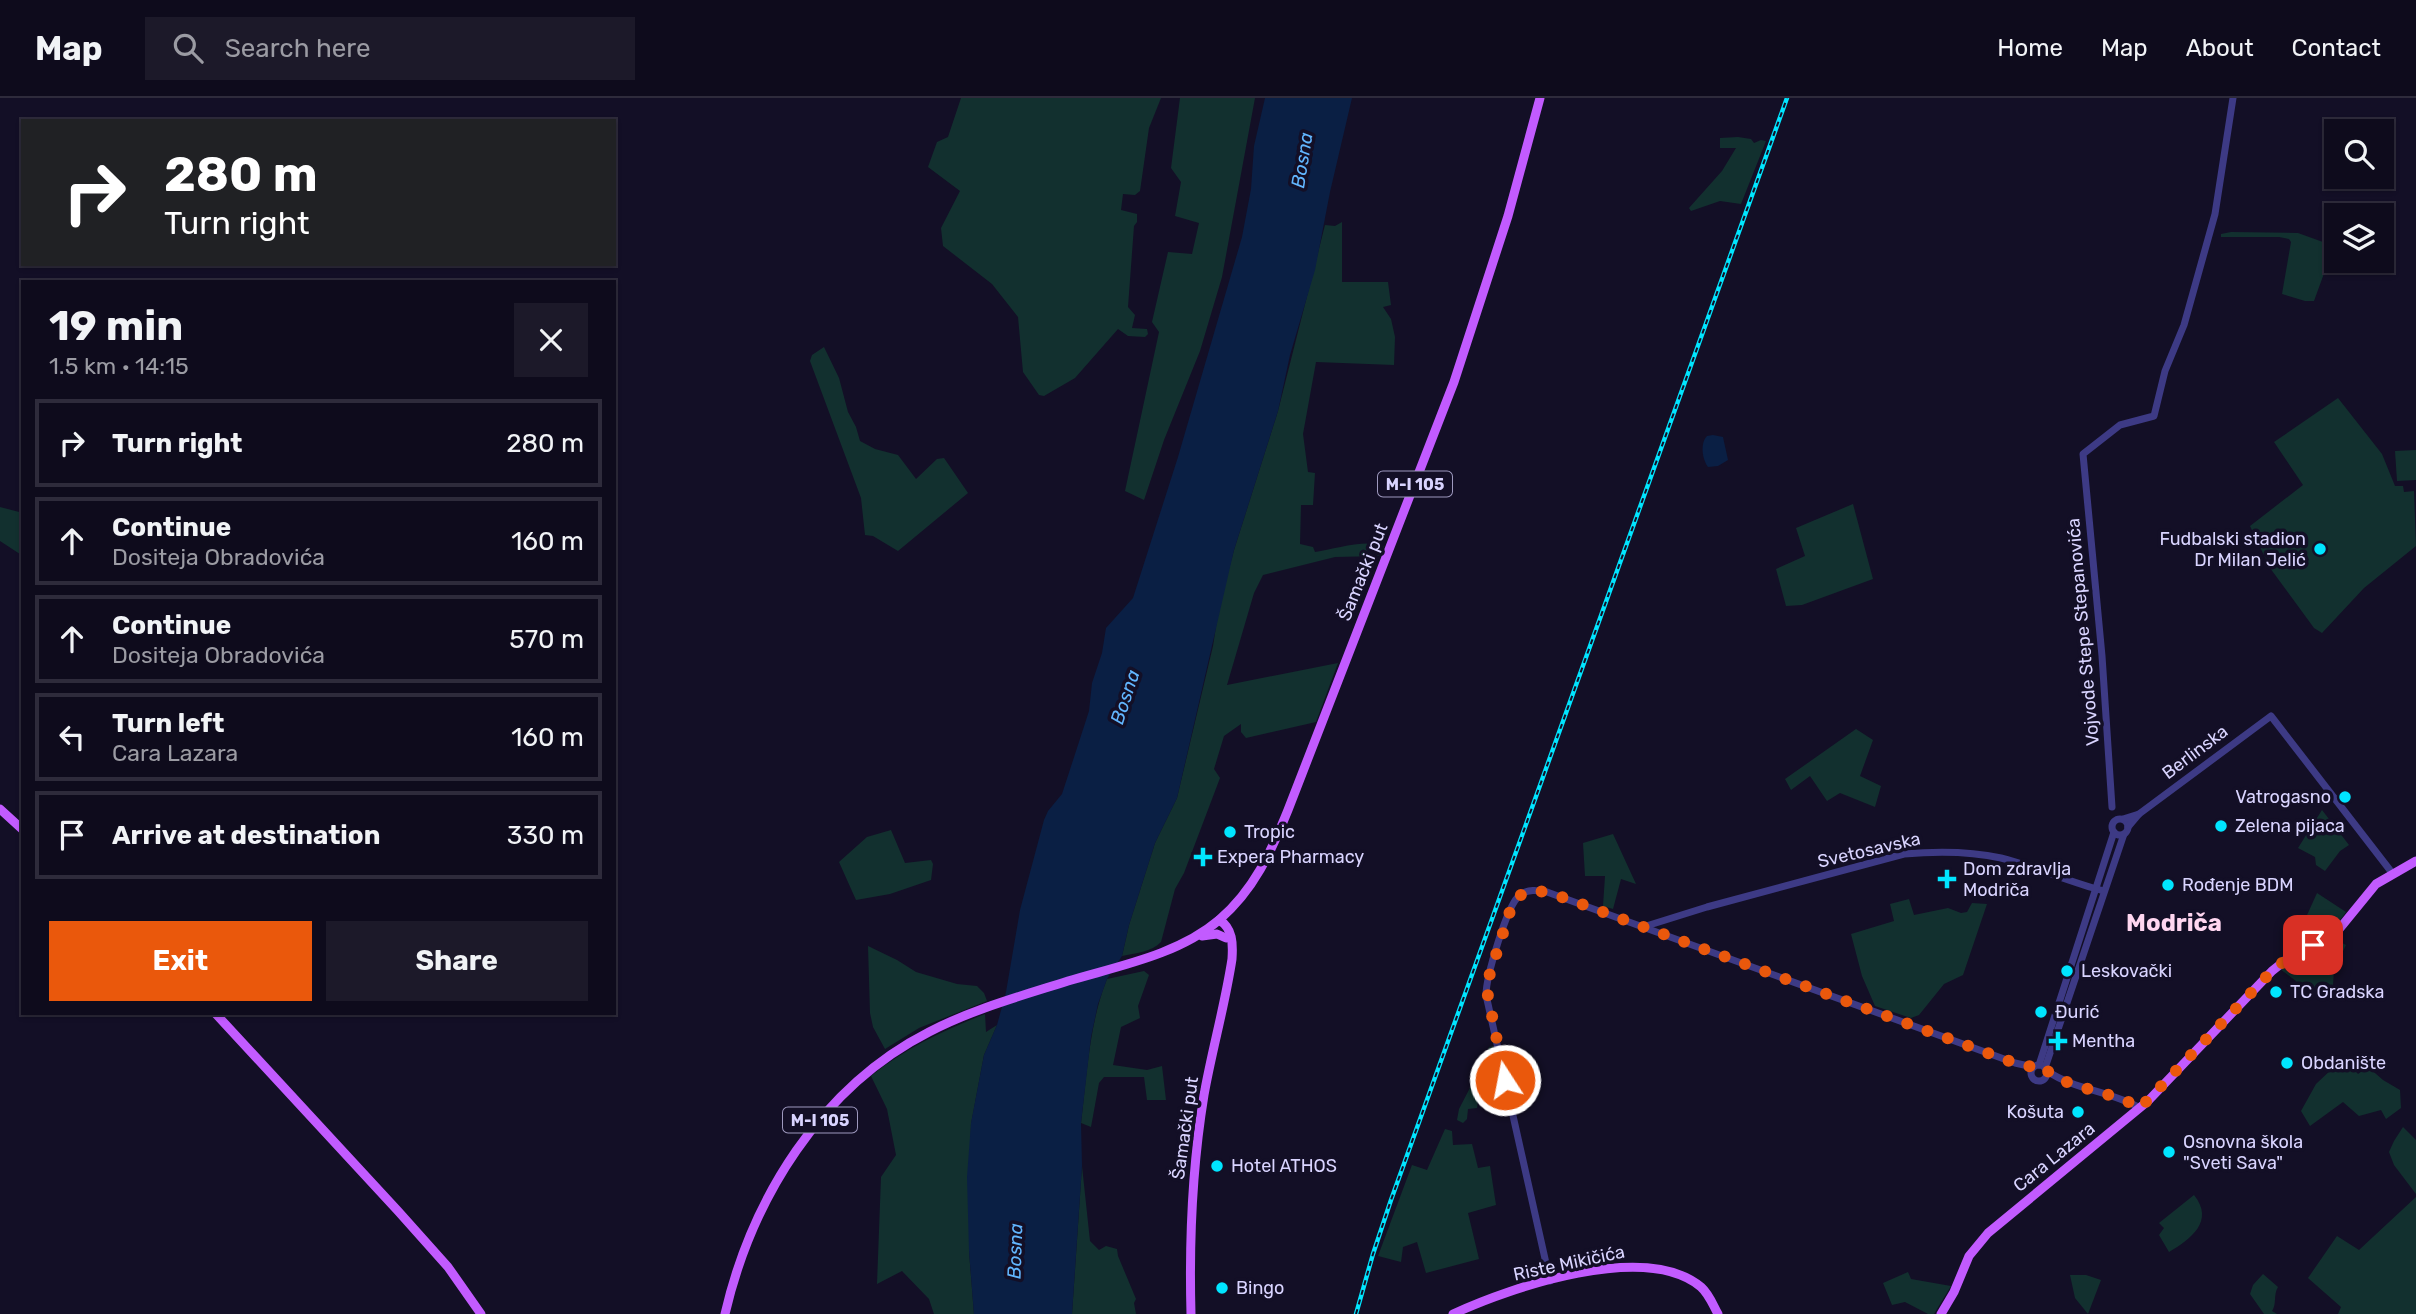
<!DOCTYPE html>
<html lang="en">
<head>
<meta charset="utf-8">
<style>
	body { margin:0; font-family:Rubik,sans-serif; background:#1c1929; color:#f1f3f6; height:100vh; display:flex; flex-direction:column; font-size:26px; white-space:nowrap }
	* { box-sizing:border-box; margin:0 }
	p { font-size:23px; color:#9b9ba3 }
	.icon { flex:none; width:38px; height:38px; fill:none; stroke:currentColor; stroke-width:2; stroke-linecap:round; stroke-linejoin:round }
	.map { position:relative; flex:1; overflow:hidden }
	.side { position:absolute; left:21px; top:182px; width:595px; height:735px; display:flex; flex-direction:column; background:#0e0b1c; border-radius:0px; box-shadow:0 2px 5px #0004,0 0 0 2px #2e2b3b }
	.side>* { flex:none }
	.hud { position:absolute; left:21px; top:21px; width:595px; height:147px; border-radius:0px; box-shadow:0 2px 5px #0004,0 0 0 2px #2e2b3b; background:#202124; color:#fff; overflow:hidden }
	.buttons { position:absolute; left:2324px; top:21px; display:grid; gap:14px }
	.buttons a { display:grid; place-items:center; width:70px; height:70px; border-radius:0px; background:#0e0b1c; box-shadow:0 2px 5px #0004,0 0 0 2px #2e2b3b; font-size:35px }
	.pin { position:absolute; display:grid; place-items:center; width:60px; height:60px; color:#fff; margin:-30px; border-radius:14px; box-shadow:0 4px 10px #0006 }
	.me { position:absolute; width:77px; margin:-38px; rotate:349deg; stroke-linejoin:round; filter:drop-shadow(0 0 5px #0008) }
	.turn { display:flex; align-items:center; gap:24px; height:147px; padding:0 28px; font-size:32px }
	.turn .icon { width:91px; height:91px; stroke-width:2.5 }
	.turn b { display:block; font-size:49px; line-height:60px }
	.round { display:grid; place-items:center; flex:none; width:74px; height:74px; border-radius:0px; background:#1c1929 }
	.head { display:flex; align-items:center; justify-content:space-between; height:119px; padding:0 28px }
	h1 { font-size:42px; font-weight:700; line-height:52px }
	.button { display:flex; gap:14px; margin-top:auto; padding:14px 28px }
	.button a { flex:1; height:80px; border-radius:0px; background:#ea580c; color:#fff; font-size:28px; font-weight:700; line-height:80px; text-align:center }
	.button a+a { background:#1c1929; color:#f1f3f6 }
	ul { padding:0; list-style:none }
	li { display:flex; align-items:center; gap:21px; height:88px; margin:0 14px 10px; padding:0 14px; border:4px solid #2e2b3b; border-radius:0px }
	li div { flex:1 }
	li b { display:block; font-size:26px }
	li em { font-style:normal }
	header { display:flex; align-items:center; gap:42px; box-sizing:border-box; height:98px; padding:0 35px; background:#0e0b1c; border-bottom:2px solid #2e2b3b }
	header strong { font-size:33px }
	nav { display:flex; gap:38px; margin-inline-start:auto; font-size:24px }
	.search { width:490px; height:63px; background:#1c1929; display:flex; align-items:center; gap:18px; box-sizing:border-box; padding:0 24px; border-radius:0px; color:#9b9ba3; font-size:26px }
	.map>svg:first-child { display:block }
</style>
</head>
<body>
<header>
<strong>Map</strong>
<div class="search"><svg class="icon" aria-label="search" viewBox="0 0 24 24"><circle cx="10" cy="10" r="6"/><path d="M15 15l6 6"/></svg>Search here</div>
<nav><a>Home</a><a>Map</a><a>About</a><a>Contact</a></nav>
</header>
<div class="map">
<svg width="2416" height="1216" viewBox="0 0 2416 1216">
	<rect width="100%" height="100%" fill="#130f26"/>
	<g fill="#12302f">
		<path d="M961,0H1161L1149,30L1140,93L1135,97L1123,96L1121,112L1137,116V124L1134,128L1128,209L1135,217L1132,230L1147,231L1148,236L1145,239L1128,238L1118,231L1075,280L1044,298L1039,297L1023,274L1018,219L992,186L943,148L941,130L960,93L928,69L937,44L948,39Z"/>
		<path d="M1180,0H1255L1222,179L1200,253L1164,342L1144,402L1125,393L1159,234L1152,224L1168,154L1192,156L1199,125L1175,118L1181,84L1171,70Z"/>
		<path d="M1738,39L1751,41L1754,45L1761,42L1766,43L1741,106L1720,103L1691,113L1689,110L1722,73L1736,50H1720V40Z"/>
		<path d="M1342,124V184H1388L1391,207L1383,209L1391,221L1395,239L1394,267L1316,264L1303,336L1308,374L1315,375L1313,407H1301L1300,446L1313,449L1315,454C1335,451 1365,441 1384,448L1380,458L1335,459L1263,477L1254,495L1227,587L1338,565L1316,624L1246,640L1241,634V626L1224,638L1214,671L1220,680L1184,775L1175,791L1161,844C1152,854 1135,855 1122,858L1129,827L1155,745L1177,700L1213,548L1219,509L1234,452L1278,313L1325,127L1335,128Z"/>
		<path d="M2231,134L2298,135L2334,148L2314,203H2305L2282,196L2291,144L2289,141L2279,139H2221V136Z"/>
		<path d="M824,249L839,280L848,314L856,329L860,343L875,351L898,357L916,381L937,361L944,360L968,395L898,453L873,438L865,437L861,400L810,263L812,257Z"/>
		<path d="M2338,300L2382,356L2395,388H2403L2404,394L2414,393L2416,448L2364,490L2322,535L2314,530L2270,470L2250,428L2303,387L2274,344Z"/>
		<path d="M2416,352V382L2397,383L2395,353Z"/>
		<path d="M1853,406L1873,481L1802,507L1786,508L1776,471L1805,458L1796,430Z"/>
		<path d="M0,409L23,415V458L0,443Z"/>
		<path d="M1856,631L1873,642L1860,678L1881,688L1875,709L1840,695L1827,703L1810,678L1791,692L1785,681Z"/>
		<path d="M2322,712L2349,747L2340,753L2325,773L2316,767L2315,759L2298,750Z"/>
		<path d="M891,732L905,765L931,762L933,766L931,782L890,796L856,802L839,764L867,739Z"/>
		<path d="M1613,736L1636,786L1621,781L1613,811L1603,808L1605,778H1585L1583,745Z"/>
		<path d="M2317,795L2346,814C2335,830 2322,842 2302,843L2303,826Z"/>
		<path d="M1909,801L1914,817L1948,810L1961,815L1967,814L1972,805L1987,806L1963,877L1944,886L1919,917L1911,920L1875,908L1862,878L1851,836L1894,823L1890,806Z"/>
		<path d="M2335,841L2346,847L2334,872L2333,887L2326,902L2295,886L2296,883L2280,871L2300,857Z"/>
		<path d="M868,848L897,862L916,874L957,886L977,888L984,895L987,903L919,930L885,951L873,929L870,915Z"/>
		<path d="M1144,873L1149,877L1138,908L1140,920L1121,929L1113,967L1147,972L1162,968L1166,1002H1147L1144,979H1104L1099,985L1091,1029L1081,1025C1087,977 1089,926 1107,881Z"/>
		<path d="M985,916L986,934L997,927L984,957L971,1026L969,1153L974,1216H934L929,1201L902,1173L877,1186L881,1079L896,1057L887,1011L871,978C906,950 944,932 985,916Z"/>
		<path d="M1493,948L1501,986L1485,989V1001L1478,1002L1477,1010L1468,1011L1467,1021L1463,1025L1457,1022L1459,1011L1473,984L1477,985L1489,949Z"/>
		<path d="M2350,967L2358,976L2368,969L2383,982L2400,992L2401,1010L2386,1021L2381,1012L2359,1018L2343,1004L2310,1028L2301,1013L2316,986L2333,970L2340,973Z"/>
		<path d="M2403,1029L2416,1042V1096L2394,1067L2389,1054L2394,1043Z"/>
		<path d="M1445,1031L1452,1033L1453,1047L1472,1046L1478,1070L1490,1068L1496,1107L1468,1115L1479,1161L1426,1175L1417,1144L1403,1149L1401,1164L1378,1158L1412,1067L1427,1072Z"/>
		<path d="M1082,1068L1090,1143L1099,1152L1106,1148L1117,1151L1118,1158L1136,1201L1134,1205L1136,1216H1072Z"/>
		<path d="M2194,1097C2215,1123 2191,1141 2169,1154L2159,1137L2164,1130L2159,1125Z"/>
		<path d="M2416,1099V1216H2338L2341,1209L2308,1180L2337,1138L2359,1152Z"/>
		<path d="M1908,1174L1911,1181L1951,1188L1934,1216H1928L1905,1204L1892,1207L1883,1185Z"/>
		<path d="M2263,1176L2278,1189C2273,1197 2277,1206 2272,1213L2277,1216H2264L2250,1196L2253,1187Z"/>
		<path d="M2070,1177H2086L2101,1182L2088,1216L2075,1200Z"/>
	</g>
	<g fill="#0a1f44">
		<path d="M1265,0H1352L1330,94L1315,172L1290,257L1278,313L1234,452L1177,700L1155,745L1129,827L1122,858L1107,881L1098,906L1091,939L1081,1025L1082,1068L1072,1216H974L969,1153L967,1079L971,1025L984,957L997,927L1006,894L1020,812L1044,722L1048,713L1062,696L1077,650L1089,613L1092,585L1102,555L1106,530L1133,500L1178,359L1242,139L1251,91L1254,48Z"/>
		<path d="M1713,337L1723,339L1728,362L1718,368L1708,369C1702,361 1700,345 1707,338Z"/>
	</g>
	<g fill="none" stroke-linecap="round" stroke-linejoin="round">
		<g stroke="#3d3a85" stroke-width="7">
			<path d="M2112,709L2102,558L2083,356L2120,327L2154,318L2165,273L2184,227L2215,116L2233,0"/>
			<path d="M2139,716L2271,618L2393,776"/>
			<circle cx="2120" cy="729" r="8"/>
			<path d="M2123,721L2139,716L2128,729"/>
			<path d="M1643,829L1707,809L1904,756C1937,753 1969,753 2001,760C2036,769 2069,784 2104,793"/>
			<circle cx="2039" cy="975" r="8"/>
			<path d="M2039,967L2114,734"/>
			<path d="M2045,970L2124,736"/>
			<path d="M2047,973C2075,992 2111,993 2140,1010"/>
			<path d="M1550,1183L1486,897C1486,880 1507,806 1520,797C1528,791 1537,792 1547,794L2015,965L2033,969"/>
		</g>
		<g stroke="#c25bff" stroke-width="9">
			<path d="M0,711L23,732"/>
			<path d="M1202,838L1217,836L1226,840"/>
			<path d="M215,915L398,1113L448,1169L481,1216"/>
			<path d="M725,1216C752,1100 821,989 929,934C973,911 1021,898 1068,883C1118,868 1178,857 1219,822C1254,792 1271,754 1288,712L1454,284L1508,118L1540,0"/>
			<path d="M1191,1216C1189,1142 1192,1070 1204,997C1212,952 1225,907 1232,861C1233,846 1233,830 1219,822"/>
			<path d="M1453,1216C1511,1189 1646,1143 1701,1189C1709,1196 1713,1207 1718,1216"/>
			<path d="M1941,1216L1954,1194L1969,1158L1988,1135L2148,1003L2272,873L2296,854L2336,835L2376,786L2416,763"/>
		</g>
		<g stroke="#00e5ff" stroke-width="4.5">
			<path id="rail" d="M1356,1216L1373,1156L1391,1102L1787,0"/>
		</g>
		<use href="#rail" stroke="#130f26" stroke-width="2" stroke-dasharray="5" stroke-linecap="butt"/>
	</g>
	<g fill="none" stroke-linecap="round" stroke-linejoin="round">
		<path stroke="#ea580c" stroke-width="12" stroke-dasharray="0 21.6" d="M1505,982L1486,888L1512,807C1524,786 1543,793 1562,799L2015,965L2033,969L2041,967C2046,971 2049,975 2054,978C2081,993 2114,994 2140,1010L2272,873L2296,854L2313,847"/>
	</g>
	<g fill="#00e5ff" stroke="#130f26" stroke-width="2.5">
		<circle cx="2320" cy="451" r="7"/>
		<circle cx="2345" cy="699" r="7"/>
		<circle cx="2221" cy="728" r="7"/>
		<circle cx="1230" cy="734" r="7"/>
		<path d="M1199.5 748.5h7v7h7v7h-7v7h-7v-7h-7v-7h7z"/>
		<path d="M1943.5 770.5h7v7h7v7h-7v7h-7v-7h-7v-7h7z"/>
		<circle cx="2168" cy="787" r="7"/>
		<circle cx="2067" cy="873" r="7"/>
		<circle cx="2276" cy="894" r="7"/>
		<circle cx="2041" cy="914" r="7"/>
		<path d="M2054.5 932.5h7v7h7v7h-7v7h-7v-7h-7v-7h7z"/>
		<circle cx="2287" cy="965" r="7"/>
		<circle cx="2078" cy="1014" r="7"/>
		<circle cx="2169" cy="1054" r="7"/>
		<circle cx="1217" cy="1068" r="7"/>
		<circle cx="1222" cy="1190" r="7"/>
	</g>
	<g text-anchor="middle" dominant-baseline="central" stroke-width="7" stroke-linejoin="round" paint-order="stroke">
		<g fill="#130f26" stroke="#9e99be" stroke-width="2">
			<rect x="1378" y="373.5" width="74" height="25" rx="5"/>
			<rect x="783" y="1009.5" width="74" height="25" rx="5"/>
		</g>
		<g font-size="16" font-weight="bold" fill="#d9d4ff">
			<text x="1415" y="386">M-I 105</text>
			<text x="820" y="1022">M-I 105</text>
		</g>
		<g font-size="18" fill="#d9d4ff" stroke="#130f26" text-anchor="start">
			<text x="2306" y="441" text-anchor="end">Fudbalski stadion<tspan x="2306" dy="21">Dr Milan Jelić</tspan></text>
			<text x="2331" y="699" text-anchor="end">Vatrogasno</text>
			<text x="2235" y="728">Zelena pijaca</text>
			<text x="1244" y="734">Tropic</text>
			<text x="1217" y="759">Expera Pharmacy</text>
			<text x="1963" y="771">Dom zdravlja<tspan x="1963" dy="21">Modriča</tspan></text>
			<text x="2182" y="787">Rođenje BDM</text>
			<text x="2081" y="873">Leskovački</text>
			<text x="2290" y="894">TC Gradska</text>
			<text x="2055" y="914">Đurić</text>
			<text x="2072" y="943">Mentha</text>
			<text x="2301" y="965">Obdanište</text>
			<text x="2064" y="1014" text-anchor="end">Košuta</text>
			<text x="2183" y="1044">Osnovna škola<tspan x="2183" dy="21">"Sveti Sava"</tspan></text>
			<text x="1231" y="1068">Hotel ATHOS</text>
			<text x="1236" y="1190">Bingo</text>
		</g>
		<g font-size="18" fill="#d9d4ff" stroke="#130f26">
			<text transform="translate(1363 474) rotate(-68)">Šamački put</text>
			<text transform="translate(2083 534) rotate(-95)">Vojvode Stepe Stepanovića</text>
			<text transform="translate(2195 654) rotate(-37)">Berlinska</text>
			<text transform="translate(1869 752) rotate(-13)">Svetosavska</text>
			<text transform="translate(1185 1030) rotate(-82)">Šamački put</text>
			<text transform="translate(2054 1059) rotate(-39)">Cara Lazara</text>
			<text transform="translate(1569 1165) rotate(-12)">Riste Mikičića</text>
		</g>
		<g font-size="19" font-style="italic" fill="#62b6ff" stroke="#130f26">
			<text transform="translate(1302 62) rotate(-81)">Bosna</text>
			<text transform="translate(1125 599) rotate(-72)">Bosna</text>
			<text transform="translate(1015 1153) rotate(-88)">Bosna</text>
		</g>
		<g font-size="24" font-weight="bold" fill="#ffd6f0" stroke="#130f26">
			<text x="2174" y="825">Modriča</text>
		</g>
	</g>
</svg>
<div class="buttons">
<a><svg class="icon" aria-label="search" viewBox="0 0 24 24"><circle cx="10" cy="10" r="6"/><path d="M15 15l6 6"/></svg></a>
<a><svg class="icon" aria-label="layers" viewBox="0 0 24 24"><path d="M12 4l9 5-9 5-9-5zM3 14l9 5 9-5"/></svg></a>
</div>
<div class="pin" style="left:2313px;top:847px;background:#d93025"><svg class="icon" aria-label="arrive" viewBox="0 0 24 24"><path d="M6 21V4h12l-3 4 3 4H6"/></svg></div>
<svg class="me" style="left:1505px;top:982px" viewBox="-20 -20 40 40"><circle r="17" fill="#ea580c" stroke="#fff" stroke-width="3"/><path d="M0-11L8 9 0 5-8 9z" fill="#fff"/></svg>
<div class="hud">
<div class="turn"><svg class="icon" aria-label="right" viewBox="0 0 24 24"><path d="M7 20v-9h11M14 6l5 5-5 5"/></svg><div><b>280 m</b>Turn right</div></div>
</div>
<section class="side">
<div class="head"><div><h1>19 min</h1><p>1.5 km · 14:15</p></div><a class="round"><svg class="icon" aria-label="close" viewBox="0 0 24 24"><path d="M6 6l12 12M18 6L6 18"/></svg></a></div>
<ul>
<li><svg class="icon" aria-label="right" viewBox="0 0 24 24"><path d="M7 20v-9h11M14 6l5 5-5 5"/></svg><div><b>Turn right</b></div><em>280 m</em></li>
<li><svg class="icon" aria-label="ahead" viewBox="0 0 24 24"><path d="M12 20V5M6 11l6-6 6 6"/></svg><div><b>Continue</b><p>Dositeja Obradovića</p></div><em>160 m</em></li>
<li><svg class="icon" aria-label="ahead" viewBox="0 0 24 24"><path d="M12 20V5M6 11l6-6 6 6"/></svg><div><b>Continue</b><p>Dositeja Obradovića</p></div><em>570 m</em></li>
<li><svg class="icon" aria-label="left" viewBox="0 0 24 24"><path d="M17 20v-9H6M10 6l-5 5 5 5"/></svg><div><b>Turn left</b><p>Cara Lazara</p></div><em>160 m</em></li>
<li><svg class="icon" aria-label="arrive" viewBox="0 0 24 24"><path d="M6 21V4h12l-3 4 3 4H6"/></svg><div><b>Arrive at destination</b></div><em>330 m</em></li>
</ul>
<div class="button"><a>Exit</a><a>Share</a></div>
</section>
</div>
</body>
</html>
